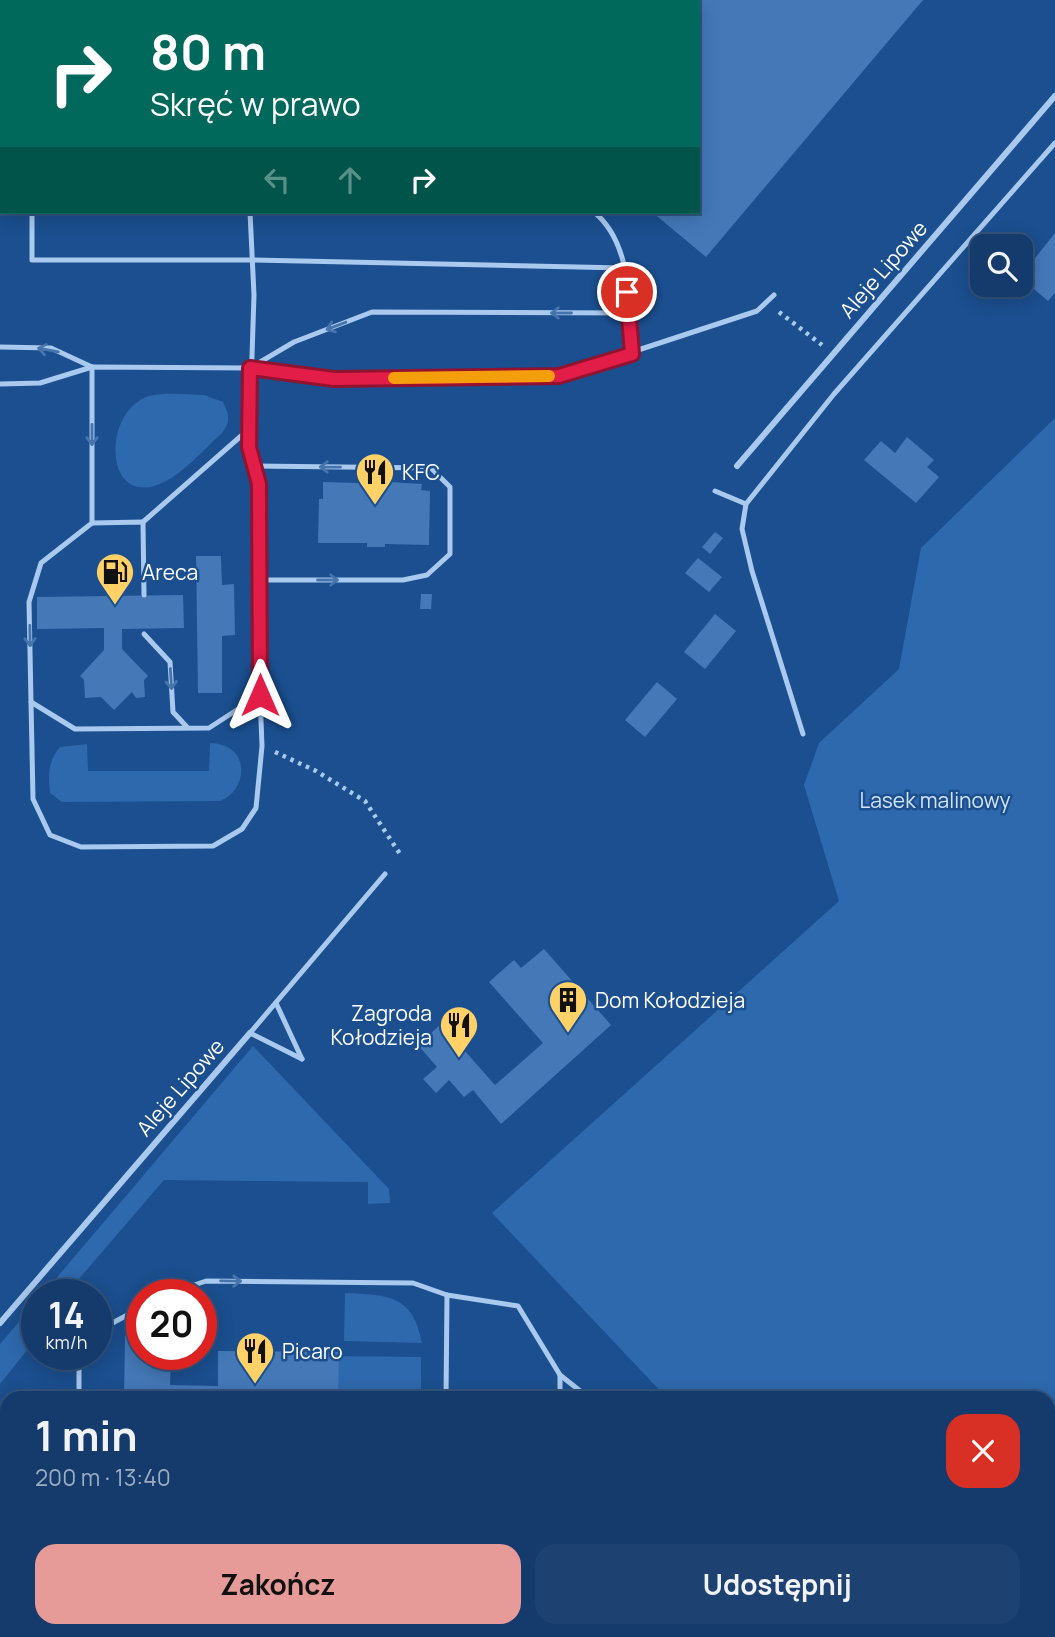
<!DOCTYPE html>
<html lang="pl">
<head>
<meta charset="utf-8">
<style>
	body { margin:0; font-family:Manrope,sans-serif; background:#1d4271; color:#f1f3f6; height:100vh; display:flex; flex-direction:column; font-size:26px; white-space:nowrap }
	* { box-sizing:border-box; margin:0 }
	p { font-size:23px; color:#9dadc1 }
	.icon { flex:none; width:38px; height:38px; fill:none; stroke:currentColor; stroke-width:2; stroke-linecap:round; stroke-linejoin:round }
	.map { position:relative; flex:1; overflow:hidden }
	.details { position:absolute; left:0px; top:1391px; width:1055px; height:247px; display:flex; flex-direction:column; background:#143b6b; border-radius:21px 21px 0 0; box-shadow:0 4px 18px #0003,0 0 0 2px #33557e }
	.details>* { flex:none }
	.top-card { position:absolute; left:0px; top:0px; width:700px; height:214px; box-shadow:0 4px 18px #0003,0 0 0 2px #33557e; background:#00695c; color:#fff; overflow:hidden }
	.controls { position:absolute; left:970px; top:234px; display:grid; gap:14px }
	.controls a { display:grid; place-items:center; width:63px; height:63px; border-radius:14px; background:#143b6b; box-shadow:0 4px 18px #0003,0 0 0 2px #33557e; font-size:35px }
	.speed { position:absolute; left:21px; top:1279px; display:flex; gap:14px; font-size:35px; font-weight:700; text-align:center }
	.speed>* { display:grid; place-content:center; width:91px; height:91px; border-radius:50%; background:#143b6b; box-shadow:0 4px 18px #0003,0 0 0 2px #33557e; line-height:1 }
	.speed small { font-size:18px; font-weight:400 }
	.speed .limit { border:10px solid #d22; background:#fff; color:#111 }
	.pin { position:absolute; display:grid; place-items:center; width:60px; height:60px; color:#fff; margin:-30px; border:4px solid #fff; border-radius:50%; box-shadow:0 2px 7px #0007 }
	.me { position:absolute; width:77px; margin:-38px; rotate:0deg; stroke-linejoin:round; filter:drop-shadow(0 0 5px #0008) }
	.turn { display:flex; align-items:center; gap:24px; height:147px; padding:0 35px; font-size:32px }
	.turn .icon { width:91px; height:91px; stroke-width:2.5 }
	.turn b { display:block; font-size:49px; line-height:60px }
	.lanes { display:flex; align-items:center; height:66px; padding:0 35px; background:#0003; justify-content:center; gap:35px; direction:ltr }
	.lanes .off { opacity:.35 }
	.round { display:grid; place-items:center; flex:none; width:74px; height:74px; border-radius:21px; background:#1d4271 }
	.overview { display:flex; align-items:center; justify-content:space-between; height:119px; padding:0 35px }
	h1 { font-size:42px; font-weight:700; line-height:52px }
	.primary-button { display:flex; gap:14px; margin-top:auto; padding:14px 35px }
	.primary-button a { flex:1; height:80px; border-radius:21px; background:#e69b98; color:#111; font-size:28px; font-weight:700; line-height:80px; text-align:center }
	.primary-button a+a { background:#1d4271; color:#f1f3f6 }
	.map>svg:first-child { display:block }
</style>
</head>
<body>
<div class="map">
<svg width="1055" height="1637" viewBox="0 0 1055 1637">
	<rect width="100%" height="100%" fill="#1b4f8f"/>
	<g fill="#2e69ad">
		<path d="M204,395L223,402C229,414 231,422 222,433C206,447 191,465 173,477C106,520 99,419 144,398C160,391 186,395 204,395Z"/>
		<path d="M1055,418V1637H931L928,1631H1048V1398H667L492,1213L839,901L804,785L819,743L899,669L921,548Z"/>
		<path d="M210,743C252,744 248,791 220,801L62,802L50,793C48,776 48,760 60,747L87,744L88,771H209Z"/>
		<path d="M253,1046L389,1189L390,1203L368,1204V1182L164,1180L65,1295H42Z"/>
		<path d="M345,1293C387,1295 413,1294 422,1343L344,1341Z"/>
		<path d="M37,1301V1328L27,1339L32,1344L0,1384V1637V1344Z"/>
		<path d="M338,1356L421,1357V1395L338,1396Z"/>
	</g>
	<g fill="#4478b7">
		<path d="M698,0H923L706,257L652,212H698Z"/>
		<path d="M1055,233V293L1048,301L1020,277Z"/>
		<path d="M907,437L934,460L927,467L939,477L916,503L864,460L881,441L895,453Z"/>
		<path d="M359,480L422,484L421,490L430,491L429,545L385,544V547H367V543H318L319,499H323V482L359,483Z"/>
		<path d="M715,532L723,538L710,554L702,547Z"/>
		<path d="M196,556H221L222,585L234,584L235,635L222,636V693H198Z"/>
		<path d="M698,558L722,577L709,592L685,573Z"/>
		<path d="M421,594H432L431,609H420Z"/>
		<path d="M183,595L184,628L122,629V649L148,676L144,680L145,697L136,698L132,692L114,710L101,697L85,698L84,680L80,676L104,650V628L37,629V597Z"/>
		<path d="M715,614L736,631L705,669L684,652Z"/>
		<path d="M657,682L677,699L645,737L625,720Z"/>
		<path d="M544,949L611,1025L501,1124L473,1090L464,1097L449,1080L436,1093L423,1079L437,1067L418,1045L441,1024L495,1085L543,1043L489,982L514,960L521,968Z"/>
		<path d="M125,1335H142V1354H171L170,1385L218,1386V1351L339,1352L338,1398H124Z"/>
		<rect x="303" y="1631" width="42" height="6"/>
	</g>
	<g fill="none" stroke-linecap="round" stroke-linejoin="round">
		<g stroke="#a9c9ee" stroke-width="4.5" stroke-dasharray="3.5 5" stroke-linecap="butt">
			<path d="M779,312L822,345"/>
			<path d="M275,752L316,771L365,801L400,854"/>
		</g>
		<g stroke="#a9c9ee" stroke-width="5">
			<path d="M359,0V2"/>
			<path d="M32,2V0"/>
			<path d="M250,2V0"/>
			<path d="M32,212V260H250L624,268"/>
			<path d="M594,212C633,244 629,307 632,354"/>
			<path d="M0,347L51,348L92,367"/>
			<path d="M92,367V523L41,563L29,602L31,702L75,729L209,728L260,695L259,484L249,447L254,295L250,212"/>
			<path d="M250,368L294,342L372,312L629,313"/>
			<path d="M0,384L40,383L92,367L250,368L334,379L559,376L757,311L774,295"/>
			<path d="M254,466L431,468L450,487V554L427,575L403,580H260"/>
			<path d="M715,491L746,504L834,394L1055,143"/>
			<path d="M746,504L742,529L752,571L803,734"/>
			<path d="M143,522L249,429"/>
			<path d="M92,523L143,522L144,595"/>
			<path d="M144,634L170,662L173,712L187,727"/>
			<path d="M31,702L33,799L50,835L81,847L213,846L242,829L256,808L262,746L260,695"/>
			<path d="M276,1003L302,1059"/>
			<path d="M302,1059L250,1033L385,874"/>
			<path d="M165,1295L206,1281L413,1283L447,1295"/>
			<path d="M96,1332L142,1307"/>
			<path d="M560,1375L589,1398"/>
			<path d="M79,1398V1354"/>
			<path d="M446,1398L447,1295L518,1306L560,1375V1398"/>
			<path d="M91,1631L93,1637"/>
			<path d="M825,1631L831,1637"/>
			<path d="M445,1637V1631"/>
			<path d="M557,1637V1631"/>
		</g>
		<g stroke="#a9c9ee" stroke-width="6">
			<path d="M737,466L1055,96"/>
			<path d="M0,1323L250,1033"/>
		</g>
	</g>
	<defs><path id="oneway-shaft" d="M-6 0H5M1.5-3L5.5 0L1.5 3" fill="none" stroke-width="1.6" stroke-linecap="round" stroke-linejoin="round" transform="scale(1.75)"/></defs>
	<g stroke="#4674ac">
		<use href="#oneway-shaft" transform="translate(561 313) rotate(-180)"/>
		<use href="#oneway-shaft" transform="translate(336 326) rotate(159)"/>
		<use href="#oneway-shaft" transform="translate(48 350) rotate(-170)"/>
		<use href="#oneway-shaft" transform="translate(92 435) rotate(90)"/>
		<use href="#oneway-shaft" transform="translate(330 467) rotate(-179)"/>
		<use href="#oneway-shaft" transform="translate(328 580)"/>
		<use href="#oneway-shaft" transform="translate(30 636) rotate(89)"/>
		<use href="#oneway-shaft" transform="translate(171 679) rotate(86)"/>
		<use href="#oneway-shaft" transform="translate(231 1281) rotate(1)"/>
	</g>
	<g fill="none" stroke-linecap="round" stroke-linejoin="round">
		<g stroke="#92132f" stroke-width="18">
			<path id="route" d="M260,695L259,484L249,447L250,368L334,379L559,376L632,354L627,292"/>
		</g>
		<use href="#route" stroke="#e11d48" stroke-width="12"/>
		<path stroke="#f59e0b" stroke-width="12" d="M394,378L549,376"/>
	</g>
	<defs>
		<g id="restaurant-pin" transform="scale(2.0125)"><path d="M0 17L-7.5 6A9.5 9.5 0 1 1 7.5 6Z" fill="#ffd166" stroke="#1b4f8f"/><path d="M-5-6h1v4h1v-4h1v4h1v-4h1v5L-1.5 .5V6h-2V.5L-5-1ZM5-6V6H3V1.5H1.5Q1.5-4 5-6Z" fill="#111"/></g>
		<g id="fuel-pin" transform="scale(2.0125)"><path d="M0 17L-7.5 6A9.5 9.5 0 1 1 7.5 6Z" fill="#ffd166" stroke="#1b4f8f"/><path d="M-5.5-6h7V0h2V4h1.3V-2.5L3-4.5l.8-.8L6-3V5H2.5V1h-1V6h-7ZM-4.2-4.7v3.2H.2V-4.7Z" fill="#111"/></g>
		<g id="building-pin" transform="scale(2.0125)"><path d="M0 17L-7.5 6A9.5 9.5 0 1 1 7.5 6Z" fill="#ffd166" stroke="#1b4f8f"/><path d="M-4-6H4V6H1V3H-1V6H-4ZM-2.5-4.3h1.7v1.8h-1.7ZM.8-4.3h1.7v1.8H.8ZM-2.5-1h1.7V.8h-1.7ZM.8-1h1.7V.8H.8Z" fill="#111"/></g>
	</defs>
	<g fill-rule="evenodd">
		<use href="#restaurant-pin" x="375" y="472"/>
		<use href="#fuel-pin" x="115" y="572"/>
		<use href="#building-pin" x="568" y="1000"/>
		<use href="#restaurant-pin" x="459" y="1025"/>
		<use href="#restaurant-pin" x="255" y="1351"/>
	</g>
	<g text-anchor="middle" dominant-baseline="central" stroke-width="5" stroke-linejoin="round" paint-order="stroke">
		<g font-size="21" fill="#fff" stroke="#1b4f8f">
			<text transform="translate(883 269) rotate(-49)">Aleje Lipowe</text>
			<text transform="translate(180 1087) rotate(-49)">Aleje Lipowe</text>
		</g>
		<g font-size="21" fill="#fff" stroke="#1b4f8f" text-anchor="start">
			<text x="402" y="472">KFC</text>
			<text x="142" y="572">Areca</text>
			<text x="595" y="1000">Dom Kołodzieja</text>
			<text x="432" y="1013" text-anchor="end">Zagroda<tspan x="432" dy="24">Kołodzieja</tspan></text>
			<text x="282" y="1351">Picaro</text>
		</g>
		<g font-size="21" fill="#cfe3fa" stroke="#1b4f8f">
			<text x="935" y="800">Lasek malinowy</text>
		</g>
	</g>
</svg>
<div class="controls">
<a><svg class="icon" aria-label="search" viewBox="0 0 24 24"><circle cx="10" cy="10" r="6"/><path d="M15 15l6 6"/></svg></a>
</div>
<div class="speed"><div>14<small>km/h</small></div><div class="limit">20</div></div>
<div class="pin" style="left:627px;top:292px;background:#d93025"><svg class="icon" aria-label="arrive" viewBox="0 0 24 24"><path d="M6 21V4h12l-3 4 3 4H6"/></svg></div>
<svg class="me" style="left:260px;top:695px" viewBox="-20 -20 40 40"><path d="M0-17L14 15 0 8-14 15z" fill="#e11d48" stroke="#fff" stroke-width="4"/></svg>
<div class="top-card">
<div class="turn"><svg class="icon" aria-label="right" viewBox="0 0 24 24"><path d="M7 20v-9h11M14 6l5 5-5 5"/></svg><div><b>80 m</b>Skręć w prawo</div></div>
<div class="lanes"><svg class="icon off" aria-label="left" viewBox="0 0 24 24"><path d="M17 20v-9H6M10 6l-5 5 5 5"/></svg><svg class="icon off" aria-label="ahead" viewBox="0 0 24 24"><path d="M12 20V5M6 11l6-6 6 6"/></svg><svg class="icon" aria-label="right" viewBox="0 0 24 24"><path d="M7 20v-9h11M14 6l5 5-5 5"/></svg></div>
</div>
<section class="details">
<div class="overview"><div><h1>1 min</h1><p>200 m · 13:40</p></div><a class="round" style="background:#d93025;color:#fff"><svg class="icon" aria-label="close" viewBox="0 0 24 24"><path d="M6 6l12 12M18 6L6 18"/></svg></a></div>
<div class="primary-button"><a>Zakończ</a><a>Udostępnij</a></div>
</section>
</div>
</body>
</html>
